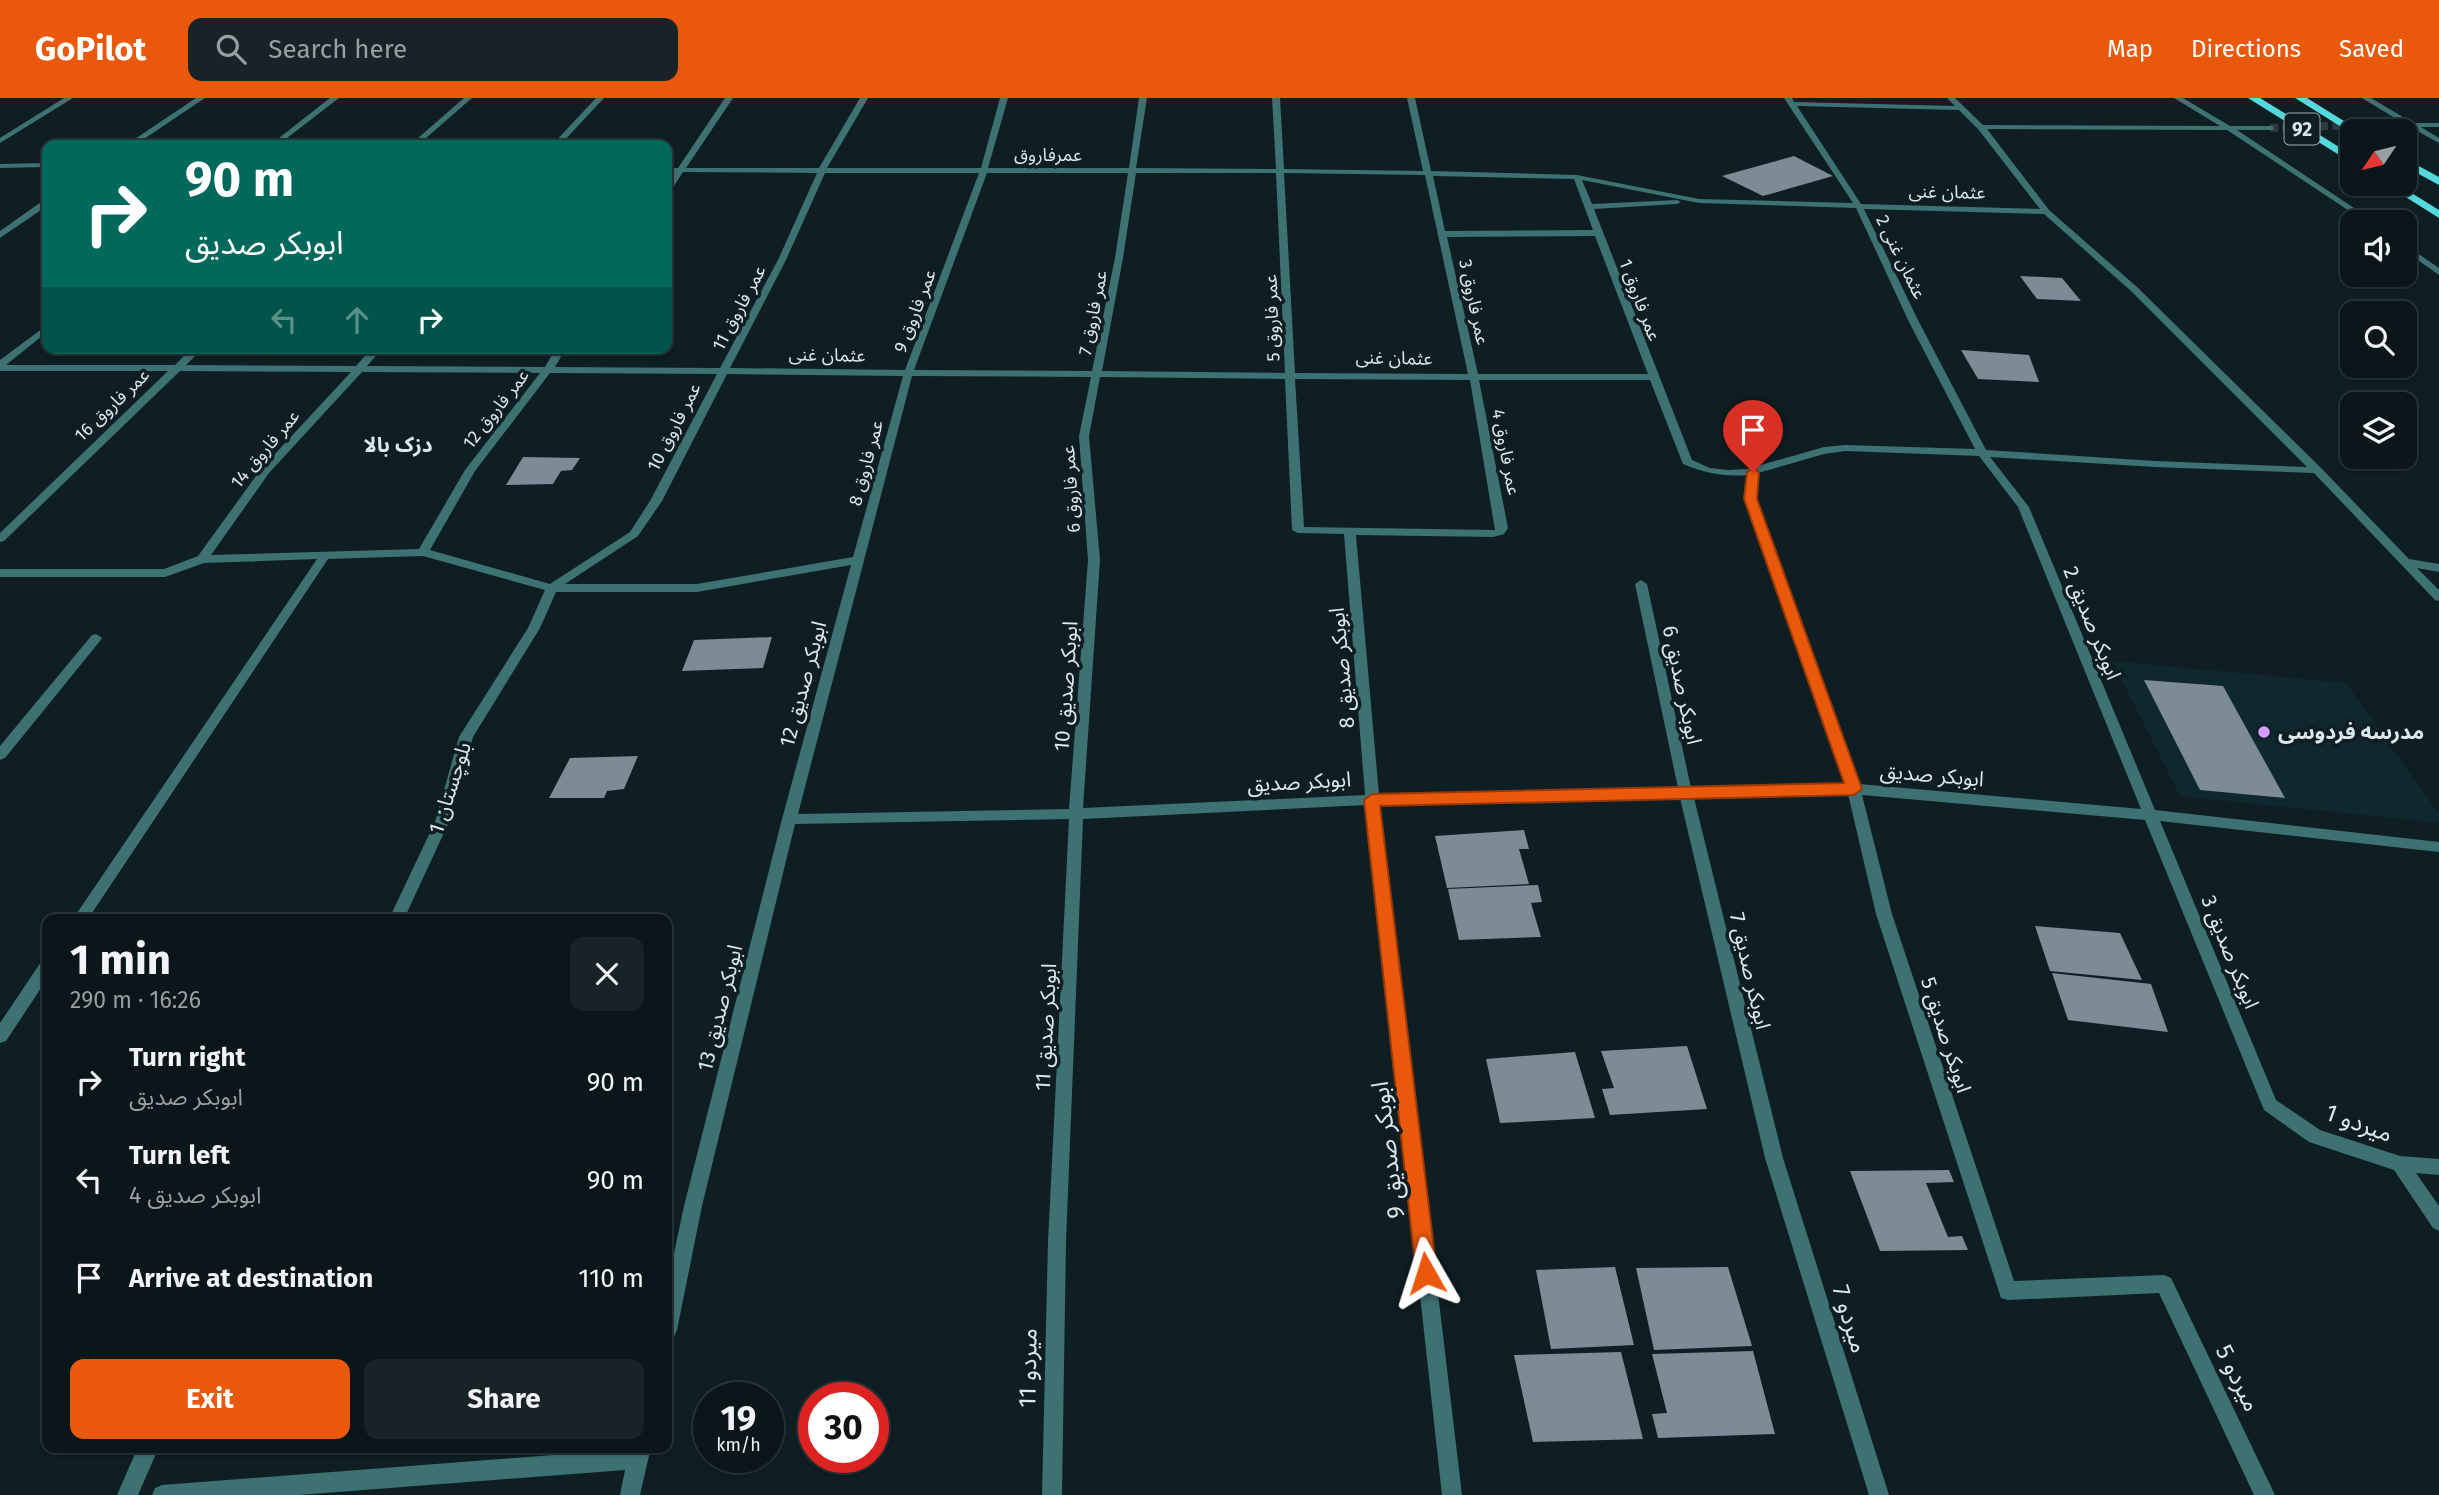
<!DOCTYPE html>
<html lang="en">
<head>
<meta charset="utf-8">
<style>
	body { margin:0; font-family:"Fira Sans","Noto Sans Arabic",sans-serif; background:#182327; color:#f1f3f6; height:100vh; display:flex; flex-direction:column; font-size:26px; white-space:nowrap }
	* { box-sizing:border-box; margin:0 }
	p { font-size:23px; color:#999fa2 }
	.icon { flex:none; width:38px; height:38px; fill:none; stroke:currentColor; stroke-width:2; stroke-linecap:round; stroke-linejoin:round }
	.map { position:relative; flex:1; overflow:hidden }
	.side { position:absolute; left:42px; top:816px; width:630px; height:539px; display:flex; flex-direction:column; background:#0a161a; border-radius:14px; box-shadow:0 2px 5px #0004,0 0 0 2px #2a3539 }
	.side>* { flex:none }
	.guide { position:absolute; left:42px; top:42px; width:630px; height:214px; border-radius:14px; box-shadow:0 2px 5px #0004,0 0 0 2px #2a3539; background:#00695c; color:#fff; overflow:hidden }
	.needle { width:46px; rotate:235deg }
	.tools { position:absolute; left:2340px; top:21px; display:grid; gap:14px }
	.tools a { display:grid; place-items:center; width:77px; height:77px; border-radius:14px; background:#0a161a; box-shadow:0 2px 5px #0004,0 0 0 2px #2a3539; font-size:35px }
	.speed { position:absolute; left:693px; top:1284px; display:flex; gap:14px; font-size:35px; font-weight:700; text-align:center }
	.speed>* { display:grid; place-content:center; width:91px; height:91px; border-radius:50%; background:#0a161a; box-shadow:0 2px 5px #0004,0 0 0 2px #2a3539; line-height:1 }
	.speed small { font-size:18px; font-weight:400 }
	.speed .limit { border:10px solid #d22; background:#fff; color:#111 }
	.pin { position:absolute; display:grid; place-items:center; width:60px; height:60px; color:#fff; margin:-72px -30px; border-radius:50% 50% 50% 0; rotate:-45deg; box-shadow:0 0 7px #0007 }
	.pin .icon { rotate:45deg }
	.me { position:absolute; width:77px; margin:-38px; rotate:354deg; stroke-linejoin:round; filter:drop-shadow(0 0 5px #0008) }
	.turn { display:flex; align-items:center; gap:24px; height:147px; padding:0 28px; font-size:32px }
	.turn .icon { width:91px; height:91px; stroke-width:2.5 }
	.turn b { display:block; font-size:49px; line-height:60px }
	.lanes { display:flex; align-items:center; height:66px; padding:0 28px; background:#0003; justify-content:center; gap:35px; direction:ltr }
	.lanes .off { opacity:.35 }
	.round { display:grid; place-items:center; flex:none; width:74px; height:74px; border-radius:14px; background:#182327 }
	.head { display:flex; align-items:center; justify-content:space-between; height:119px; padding:0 28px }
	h1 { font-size:42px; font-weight:700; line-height:52px }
	.cta { display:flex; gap:14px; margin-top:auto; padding:14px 28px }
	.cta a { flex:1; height:80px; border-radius:14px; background:#ea580c; color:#fff; font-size:28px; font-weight:700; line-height:80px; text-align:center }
	.cta a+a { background:#182327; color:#f1f3f6 }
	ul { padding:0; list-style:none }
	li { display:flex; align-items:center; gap:21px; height:98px; padding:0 28px }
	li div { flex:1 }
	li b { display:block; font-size:26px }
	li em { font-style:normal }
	header { display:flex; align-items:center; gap:42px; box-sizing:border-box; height:98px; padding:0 35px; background:#ea580c; color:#fff }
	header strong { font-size:33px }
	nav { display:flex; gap:38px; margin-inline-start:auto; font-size:24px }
	.search { width:490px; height:63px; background:#182327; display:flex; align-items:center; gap:18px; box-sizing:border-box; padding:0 24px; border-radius:14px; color:#999fa2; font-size:26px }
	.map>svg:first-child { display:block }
</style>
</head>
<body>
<header>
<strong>GoPilot</strong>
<div class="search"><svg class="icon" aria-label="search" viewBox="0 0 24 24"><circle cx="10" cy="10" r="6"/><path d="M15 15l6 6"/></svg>Search here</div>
<nav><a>Map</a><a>Directions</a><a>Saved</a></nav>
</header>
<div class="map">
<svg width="2439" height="1397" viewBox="0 0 2439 1397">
	<rect width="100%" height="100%" fill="#0e1e22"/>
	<path fill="#0f282f" d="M2112,563L2346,585L2439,716V725L2180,698Z"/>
	<g fill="#7c8b95">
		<path d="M1794,58L1833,78L1763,98L1722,78Z"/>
		<path d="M2020,178L2062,180L2081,203L2037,201Z"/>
		<path d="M1961,252L2029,257L2039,284L1978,281Z"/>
		<path d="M523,359L580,360L572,372L561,373L553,386L506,387Z"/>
		<path d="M772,539L763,570L682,573L694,542Z"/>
		<path d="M2144,582L2223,588L2285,700L2200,692Z"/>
		<path d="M638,658L624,691L607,693L604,700H549L570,660Z"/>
		<path d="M1524,732L1529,751H1519L1529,786L1447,790L1435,738Z"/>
		<path d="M1538,787L1542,804L1531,805L1541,839L1459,842L1448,791Z"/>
		<path d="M2035,828L2120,835L2142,882L2050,873Z"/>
		<path d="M2052,875L2151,886L2168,934L2068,922Z"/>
		<path d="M1687,948L1707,1011L1610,1017L1602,991L1614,990L1601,953Z"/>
		<path d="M1575,954L1595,1020L1500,1025L1486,961Z"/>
		<path d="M1949,1072L1954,1084L1926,1085L1948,1139L1962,1138L1968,1152L1880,1153L1850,1073Z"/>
		<path d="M1615,1169L1634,1247L1551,1251L1536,1172Z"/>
		<path d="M1728,1169L1752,1248L1654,1252L1636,1170Z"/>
		<path d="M1753,1253L1775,1336L1658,1340L1652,1316L1667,1315L1652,1256Z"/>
		<path d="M1621,1254L1643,1341L1533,1344L1514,1257Z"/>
	</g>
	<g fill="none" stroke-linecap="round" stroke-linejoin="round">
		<path stroke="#2d3c40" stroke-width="8" stroke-dasharray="8 4.5" stroke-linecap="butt" d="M2270,30L2362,27"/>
		<g fill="#3d7172" fill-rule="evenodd">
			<path d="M64,0H73L0,45V40Z"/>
			<path d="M196,0H205L135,47H126Z"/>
			<path d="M330,0H339L278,47H270Z"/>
			<path d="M464,0H472L418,47H410Z"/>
			<path d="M596,0H604L560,47H552Z"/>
			<path d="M725,0H733L686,70H819L860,0H868L827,70H981L1000,0H1008L988,70H1129L1139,0H1147L1136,70L1276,71L1272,0H1280L1284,71L1423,73L1407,0H1415L1431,73L1577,77L1699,101L1853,105L1784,0H1792L1794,4L1955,8L1947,0H1955L1983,27L2220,28L2174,0H2183L2230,28H2273V32H2237L2375,124H2366L2227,32L1987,31L2049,112L2137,189L2321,370L2409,461L2439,466V474L2417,470L2439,492V503L2435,502L2314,375L2155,369L1990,359L2029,409L2155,712L2439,744V754L2160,723L2276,1002L2320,1032L2400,1058L2439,1061V1077L2416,1075L2439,1108V1133L2433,1130L2394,1072L2309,1044L2264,1012L2145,722L1862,697L1892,816L2014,1183L2164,1177L2171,1180L2275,1397H2254L2159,1195L2008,1202L2001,1200L1876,816L1848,696L1694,700L1783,1060L1889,1397H1869L1765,1060L1680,700L1380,707L1462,1397H1442L1366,707L1083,721L1066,1144L1062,1397H1042L1048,1144L1069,721L795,726L702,1108L677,1232L674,1239L667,1241V1188L684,1108L782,721L851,467L697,494H556L540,530L473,639L449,724L404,821H389L435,724L459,639L528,530L545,492L423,458L328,461L88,821H73L317,461L204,465L165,479H0V471H164L198,458L261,371L351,274L180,273L4,443L0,444V435L168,273H0V262L47,227V234L6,267H175L192,250H203L186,267L356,268L372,250H383L367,268L545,269L556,250H566L555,269L720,270L778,162L817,75L683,74L670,94H667V86L675,74H667V70H678ZM1797,8L1959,12L1978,31L2040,111L1861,106ZM825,75H979L905,272L730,270L786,162ZM987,75H1128L1115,160L1092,273L914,272ZM1136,75H1276L1285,275L1102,273L1123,160ZM1284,75L1425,77L1468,276L1295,275ZM1433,78L1574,81L1593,132L1445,133ZM1582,82L1699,105L1856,110L1909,224L1975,351L1845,347L1824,349L1747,371L1728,372L1710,370L1692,362L1594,111L1677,106L1681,104L1677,102L1592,106ZM1864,111L2044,116L2131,193L2307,369L2155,363L1986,352L1919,224ZM1595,138L1648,276H1478L1447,139ZM362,274L540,275L465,372L419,451L211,457L269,375ZM550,275L717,276L650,403L630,434L550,486L430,452L475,373ZM727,276L903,278L853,459L697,486H565L638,438L662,403ZM912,278L1091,279L1079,338L1088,462L1069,711L798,716ZM1100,279L1285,281L1292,432L1298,435L1344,436L1365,697L1083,710L1100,462L1089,338ZM1295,281L1470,282L1495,432L1304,429ZM1479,282H1650L1683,366C1705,375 1723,379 1747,377L1745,401L1845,686L1691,690L1647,486L1641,482L1635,486L1678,690L1379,697L1356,437L1493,439L1504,436L1508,430ZM1845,353L1979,358L2018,409L2141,711L1859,686L1757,401L1758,375L1824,356Z"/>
			<path d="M2362,0H2371L2413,25H2439V29H2421L2439,40V45L2410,29H2359V25H2403Z"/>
			<path d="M47,65V69L0,70V66Z"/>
			<path d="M44,102H47V108L0,140V133Z"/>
			<path d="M2404,146L2439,170V177L2404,152Z"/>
			<path d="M96,536L102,540L100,543L5,660L0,662V648L92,537Z"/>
			<path d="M47,863V881L6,943L0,945V925L41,864Z"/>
			<path d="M138,1349H159L138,1397H117Z"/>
			<path d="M631,1349H651L640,1397H620L625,1372L299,1397H152L155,1390L162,1387L630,1351Z"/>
		</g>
		<g fill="#54dadd" fill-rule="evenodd">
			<path d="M2248,0H2260L2352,57V65Z"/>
			<path d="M2295,0H2307L2360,33L2351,35Z"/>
			<path d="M2404,60L2439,79V87L2404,68Z"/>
			<path d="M2385,86H2397L2439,112V120Z"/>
		</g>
	</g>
	<path fill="#ea580c" stroke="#983908" stroke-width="2" d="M1753,370L1759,374L1757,401L1862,691L1854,697L1380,708L1437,1175L1434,1182L1426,1185L1419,1182L1416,1175L1364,702L1372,696L1844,685L1744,401L1747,374Z"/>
	<circle fill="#d49cfc" stroke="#0e1e22" stroke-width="2.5" cx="2264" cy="634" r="7"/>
	<g text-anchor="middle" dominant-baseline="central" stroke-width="7" stroke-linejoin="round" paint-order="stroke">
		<g font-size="18" fill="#dce7e9" stroke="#0e1e22">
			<text x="1048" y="57">عمرفاروق</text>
			<text transform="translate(1947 94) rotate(1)">عثمان غنی</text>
			<text transform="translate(1901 159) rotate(64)">عثمان غنی 2</text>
			<text transform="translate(1640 202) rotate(69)">عمر فاروق 1</text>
			<text transform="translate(1474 204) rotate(78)">عمر فاروق 3</text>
			<text transform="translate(739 210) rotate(-62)">عمر فاروق 11</text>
			<text transform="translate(915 213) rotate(-69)">عمر فاروق 9</text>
			<text transform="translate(1093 215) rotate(-79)">عمر فاروق 7</text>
			<text transform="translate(1272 220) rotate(-92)">عمر فاروق 5</text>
			<text transform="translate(827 257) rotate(1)">عثمان غنی</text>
			<text transform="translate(1394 260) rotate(1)">عثمان غنی</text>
			<text transform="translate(112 307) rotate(-44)">عمر فاروق 16</text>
			<text transform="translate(496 311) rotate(-52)">عمر فاروق 12</text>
			<text transform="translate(674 329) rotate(-63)">عمر فاروق 10</text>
			<text transform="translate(265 351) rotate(-50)">عمر فاروق 14</text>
			<text transform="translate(1506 354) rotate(79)">عمر فاروق 4</text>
			<text transform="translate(866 365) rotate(-75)">عمر فاروق 8</text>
			<text transform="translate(1071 391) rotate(-94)">عمر فاروق 6</text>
		</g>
		<rect fill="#0e1e22" stroke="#9eabad" stroke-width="2" x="2284.5" y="15.5" width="35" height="31" rx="5"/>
		<g font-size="19" font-weight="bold" fill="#dce7e9">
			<text x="2302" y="31">92</text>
		</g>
		<g font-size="21" font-weight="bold" fill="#dce7e9" stroke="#0e1e22">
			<text x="398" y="347">دزک بالا</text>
		</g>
		<g font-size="21" fill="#dce7e9" stroke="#0e1e22">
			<text transform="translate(2092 525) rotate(68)">ابوبکر صدیق 2</text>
			<text transform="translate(1342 570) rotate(-95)">ابوبکر صدیق 8</text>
			<text transform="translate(803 586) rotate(-75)">ابوبکر صدیق 12</text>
			<text transform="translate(1682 587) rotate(78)">ابوبکر صدیق 6</text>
			<text transform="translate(1066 588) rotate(-86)">ابوبکر صدیق 10</text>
			<text transform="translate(1932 677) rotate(5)">ابوبکر صدیق</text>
			<text transform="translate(1299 684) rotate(-3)">ابوبکر صدیق</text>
			<text transform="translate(450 690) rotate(-72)">بلوچستان 1</text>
			<text transform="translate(2230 854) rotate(68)">ابوبکر صدیق 3</text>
			<text transform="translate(1750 873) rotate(77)">ابوبکر صدیق 7</text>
			<text transform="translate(720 910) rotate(-76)">ابوبکر صدیق 13</text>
			<text transform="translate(1046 929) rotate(-87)">ابوبکر صدیق 11</text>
			<text transform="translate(1946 937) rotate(72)">ابوبکر صدیق 5</text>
		</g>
		<g font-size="21" font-weight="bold" fill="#dce7e9" stroke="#0e1e22" text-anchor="start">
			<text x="2278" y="634">مدرسه فردوسی</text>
		</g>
		<g font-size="24" fill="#dce7e9" stroke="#0e1e22">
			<text transform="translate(2359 1025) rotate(20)">میردو 1</text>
			<text transform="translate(1388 1052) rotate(-97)">ابوبکر صدیق 9</text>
			<text transform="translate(1850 1221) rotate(73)">میردو 7</text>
			<text transform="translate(1028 1270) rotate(-89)">میردو 11</text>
			<text transform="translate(2238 1280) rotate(64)">میردو 5</text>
		</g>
	</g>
</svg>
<div class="tools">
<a><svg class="needle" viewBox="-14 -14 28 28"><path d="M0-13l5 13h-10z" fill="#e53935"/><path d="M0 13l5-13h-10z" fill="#999fa2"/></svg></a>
<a><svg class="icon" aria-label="sound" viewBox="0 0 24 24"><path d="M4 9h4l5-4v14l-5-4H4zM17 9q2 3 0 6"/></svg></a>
<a><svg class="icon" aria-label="search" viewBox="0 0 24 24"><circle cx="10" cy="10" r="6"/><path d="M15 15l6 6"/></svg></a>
<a><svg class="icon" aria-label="layers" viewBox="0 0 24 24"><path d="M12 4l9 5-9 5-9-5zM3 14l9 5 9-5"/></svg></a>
</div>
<div class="speed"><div>19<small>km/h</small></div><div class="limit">30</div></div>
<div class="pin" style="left:1753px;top:374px;background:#d93025"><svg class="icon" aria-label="arrive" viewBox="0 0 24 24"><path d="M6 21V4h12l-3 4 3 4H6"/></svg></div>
<svg class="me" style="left:1426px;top:1175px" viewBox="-20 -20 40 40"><path d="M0-17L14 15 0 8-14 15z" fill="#ea580c" stroke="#fff" stroke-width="4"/></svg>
<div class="guide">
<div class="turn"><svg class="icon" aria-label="right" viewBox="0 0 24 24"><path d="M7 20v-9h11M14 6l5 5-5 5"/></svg><div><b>90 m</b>ابوبکر صدیق</div></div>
<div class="lanes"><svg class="icon off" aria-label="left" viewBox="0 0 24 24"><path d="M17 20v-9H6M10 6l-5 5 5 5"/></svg><svg class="icon off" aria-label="ahead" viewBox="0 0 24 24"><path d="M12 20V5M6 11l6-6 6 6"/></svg><svg class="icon" aria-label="right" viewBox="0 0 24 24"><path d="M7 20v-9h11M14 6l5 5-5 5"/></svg></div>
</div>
<section class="side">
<div class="head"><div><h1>1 min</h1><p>290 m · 16:26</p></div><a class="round"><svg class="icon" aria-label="close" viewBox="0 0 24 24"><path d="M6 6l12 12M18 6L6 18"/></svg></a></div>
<ul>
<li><svg class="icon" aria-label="right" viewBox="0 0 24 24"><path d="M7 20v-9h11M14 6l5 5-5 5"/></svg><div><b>Turn right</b><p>ابوبکر صدیق</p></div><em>90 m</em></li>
<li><svg class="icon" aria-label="left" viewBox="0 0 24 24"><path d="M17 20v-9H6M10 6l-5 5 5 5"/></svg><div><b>Turn left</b><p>ابوبکر صدیق 4</p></div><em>90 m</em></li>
<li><svg class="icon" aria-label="arrive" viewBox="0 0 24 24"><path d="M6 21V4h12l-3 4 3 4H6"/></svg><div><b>Arrive at destination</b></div><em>110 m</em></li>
</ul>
<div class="cta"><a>Exit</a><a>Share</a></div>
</section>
</div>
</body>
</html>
